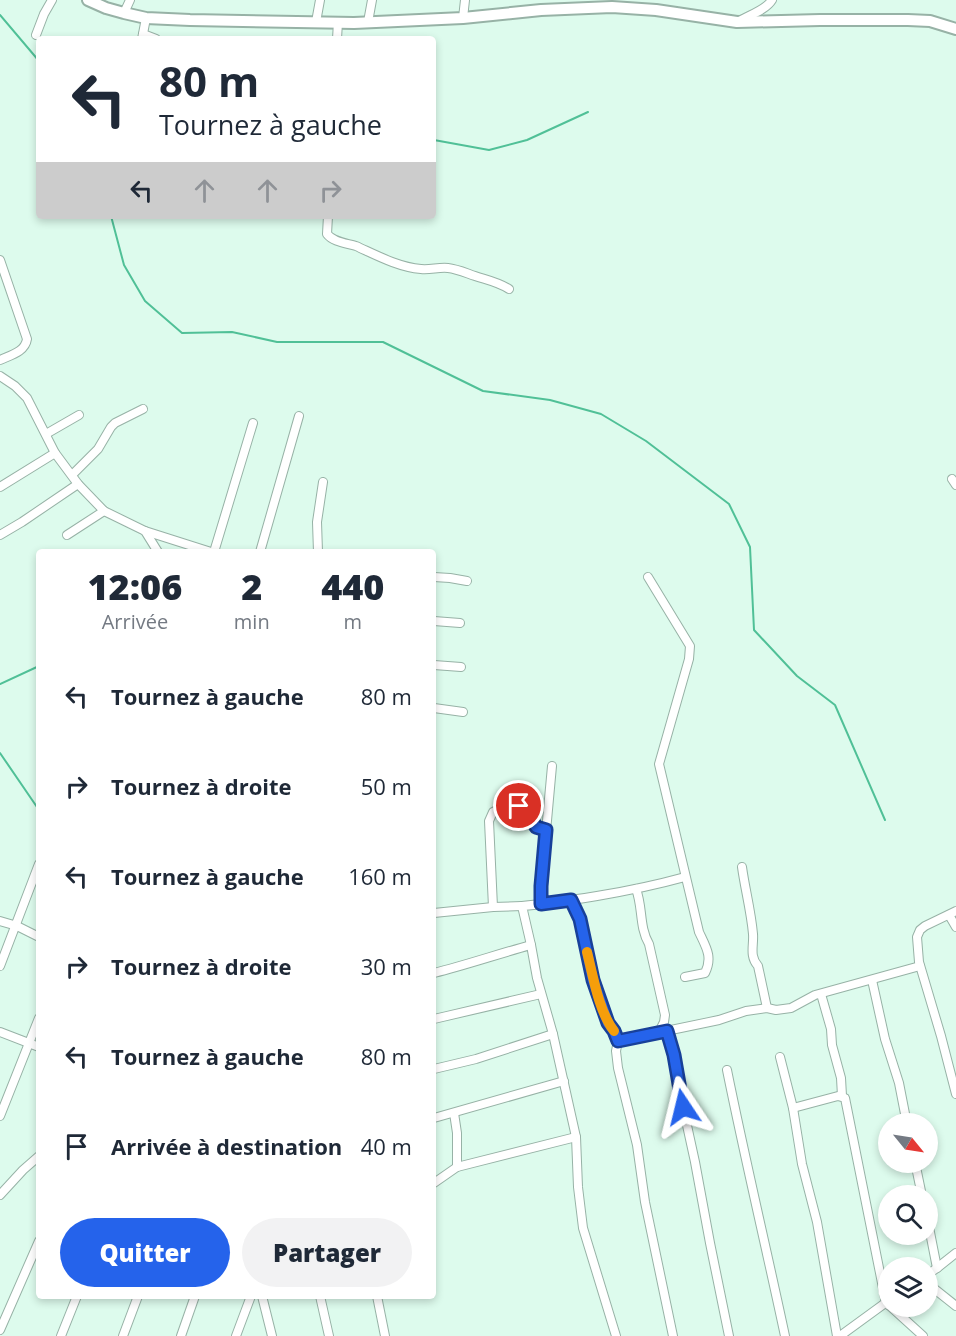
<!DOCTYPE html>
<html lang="fr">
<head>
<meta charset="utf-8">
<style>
	body { margin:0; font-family:"Open Sans",sans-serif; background:#f2f2f3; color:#1f2937; height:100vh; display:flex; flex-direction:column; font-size:22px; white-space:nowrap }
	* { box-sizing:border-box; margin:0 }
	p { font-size:20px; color:#747a83 }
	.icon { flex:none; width:33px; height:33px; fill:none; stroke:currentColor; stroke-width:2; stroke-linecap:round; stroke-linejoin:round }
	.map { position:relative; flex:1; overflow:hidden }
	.side { position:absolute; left:36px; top:549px; width:400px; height:750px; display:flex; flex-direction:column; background:#fff; border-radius:6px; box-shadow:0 3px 9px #0003 }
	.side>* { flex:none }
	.banner { position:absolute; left:36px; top:36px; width:400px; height:183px; border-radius:6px; box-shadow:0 3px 9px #0003; background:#fff; color:#1f2937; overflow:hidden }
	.needle { width:39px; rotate:120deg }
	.fabs { position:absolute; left:878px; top:1113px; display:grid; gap:12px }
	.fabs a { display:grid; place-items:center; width:60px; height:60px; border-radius:50%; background:#fff; box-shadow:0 3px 9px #0003; font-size:30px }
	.pin { position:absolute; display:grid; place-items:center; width:51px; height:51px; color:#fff; margin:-26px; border:3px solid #fff; border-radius:50%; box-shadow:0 2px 6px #0007 }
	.me { position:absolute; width:66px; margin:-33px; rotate:350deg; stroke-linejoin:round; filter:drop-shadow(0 0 4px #0008) }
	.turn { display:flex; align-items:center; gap:21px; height:126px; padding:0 24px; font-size:27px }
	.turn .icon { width:78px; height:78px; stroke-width:2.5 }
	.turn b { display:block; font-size:42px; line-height:51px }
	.lanes { display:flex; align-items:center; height:57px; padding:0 24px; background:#0003; justify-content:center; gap:30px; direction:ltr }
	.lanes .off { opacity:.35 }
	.eta { display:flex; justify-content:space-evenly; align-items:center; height:102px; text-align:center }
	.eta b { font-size:36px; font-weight:800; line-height:42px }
	.action { display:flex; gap:12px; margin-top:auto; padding:12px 24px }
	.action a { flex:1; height:69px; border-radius:36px; background:#2563eb; color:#fff; font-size:24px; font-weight:800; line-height:69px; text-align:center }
	.action a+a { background:#f2f2f3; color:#1f2937 }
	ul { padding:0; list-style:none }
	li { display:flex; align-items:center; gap:18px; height:90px; padding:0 24px }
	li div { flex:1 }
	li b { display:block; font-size:22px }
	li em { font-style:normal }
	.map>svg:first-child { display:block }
</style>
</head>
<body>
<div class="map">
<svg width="956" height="1336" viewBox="0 0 956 1336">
	<rect width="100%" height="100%" fill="#ddfbed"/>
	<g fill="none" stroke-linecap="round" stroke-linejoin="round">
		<g stroke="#50c097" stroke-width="2">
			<path d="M0,15L39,61"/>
			<path d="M434,140L489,150L527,140L588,112"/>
			<path d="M111,216L124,265L145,301L182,333L232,332L277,342H383L483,391L550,400L601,414L646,441L729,504L750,547L754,630L797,676L835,705L885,820"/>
			<path d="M0,684L39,666"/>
			<path d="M0,753L39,810"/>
		</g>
		<g stroke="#97b2a6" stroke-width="10">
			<g id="street">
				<path d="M124,13L130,0"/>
				<path d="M463,18L465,0"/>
				<path d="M739,21C749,15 766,10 772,0"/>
				<path d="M316,22L320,0"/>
				<path d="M368,22L372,0"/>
				<path d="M143,34L156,39"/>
				<path d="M36,35L44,14L52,0"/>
				<path d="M142,39L146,18"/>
				<path d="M337,39L338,22"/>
				<path d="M328,216L327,234C333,242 346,243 356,246C376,255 398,267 421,269C430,270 439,267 448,268C457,269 466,273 475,276C487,280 498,282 509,289"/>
				<path d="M0,260L27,339C25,352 11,355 0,360"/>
				<path d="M0,376L15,386L27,398L55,453L78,484L104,511L145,531L158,552"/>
				<path d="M46,434L79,415"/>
				<path d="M72,475L98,449L111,427L115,423L143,409"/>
				<path d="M952,479L956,485"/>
				<path d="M0,487L55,453"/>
				<path d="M145,531L211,552"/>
				<path d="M0,535L22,522L78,484"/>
				<path d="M67,535L104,511"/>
				<path d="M214,552L253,423"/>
				<path d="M260,552L299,416"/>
				<path d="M318,552L317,522L323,482"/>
				<path d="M434,577L450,578L467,581"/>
				<path d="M648,577L690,646L689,659L659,764L699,932C706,947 713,957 705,973L685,977"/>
				<path d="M434,621L460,623"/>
				<path d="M434,665L461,667"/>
				<path d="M434,708L463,712"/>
				<path d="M742,867C745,889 751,911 753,934C754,945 749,956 758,966L767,1008"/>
				<path d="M636,889C643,907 639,927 649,944L665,1015L664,1022L659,1032"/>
				<path d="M571,900L580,919L593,980L608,1023L614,1031L618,1041L616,1051L618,1068L637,1145L645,1202L673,1336"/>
				<path d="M541,904V886L552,766"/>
				<path d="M493,907L489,821L493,812C514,801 527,805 536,827L546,830"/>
				<path d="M956,911L925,926L920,930L917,937L919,962L941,1036L956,1094"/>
				<path d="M434,913L493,907L522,906"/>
				<path d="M949,915L956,927"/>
				<path d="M0,921L17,926L39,937"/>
				<path d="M0,966L39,864"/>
				<path d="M434,973C466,965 498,954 531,945"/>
				<path d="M872,980L885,1039L899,1083L907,1124"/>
				<path d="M821,994L831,1029L832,1045L841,1078L842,1096"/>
				<path d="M434,1019L541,994"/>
				<path d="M667,1031L674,1055L683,1107L695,1162L710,1243L729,1336"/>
				<path d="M0,1032L39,1047"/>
				<path d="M618,1041L719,1020L746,1011L767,1008L776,1010L791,1008L815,995L920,966"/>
				<path d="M780,1057L793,1108L802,1164L817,1222L837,1336"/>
				<path d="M434,1069L476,1059L553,1034"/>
				<path d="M727,1070C745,1159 766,1247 785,1336"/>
				<path d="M793,1108L838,1096L845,1098L886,1303L888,1305"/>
				<path d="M454,1113L457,1133V1167"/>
				<path d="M0,1116L39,1018"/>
				<path d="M434,1118L564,1081"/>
				<path d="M915,1162L922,1196"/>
				<path d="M434,1183L457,1167L576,1137"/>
				<path d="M0,1195L23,1170L39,1156"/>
				<path d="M927,1217L937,1268"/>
				<path d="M927,1275L937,1268L956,1253"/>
				<path d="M927,1283L956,1306"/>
				<path d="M262,1296L272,1336"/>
				<path d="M320,1296L329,1336"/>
				<path d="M377,1296L385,1336"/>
				<path d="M890,1306L923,1336"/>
				<path d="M0,1330L39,1241"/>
				<path d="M61,1336L77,1296"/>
				<path d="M123,1336L138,1296"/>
				<path d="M181,1336L195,1296"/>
				<path d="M236,1336L251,1296"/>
				<path d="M616,1336L583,1228L578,1187L576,1137L553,1034L537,978L531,945L522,906C547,904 572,900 597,896C627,891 656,885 685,877"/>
				<path d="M840,1336L888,1301"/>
			</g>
		</g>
		<g stroke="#97b2a6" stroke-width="14">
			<path id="secondary" d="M88,0L106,8L124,13L146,18L190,20L354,23L463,18L541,10L612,7L656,10L737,22L820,20H908L930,21L956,29"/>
		</g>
		<use href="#street" stroke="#fff" stroke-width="8"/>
		<use href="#secondary" stroke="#fff" stroke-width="10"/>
	</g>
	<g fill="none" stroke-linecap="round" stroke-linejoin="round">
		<g stroke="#184099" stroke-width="15">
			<path id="route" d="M519,806L528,812L536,827L546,830L541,886V904L571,900L580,919L593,980L608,1023L614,1031L618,1041L667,1031L674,1055L683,1107"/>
		</g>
		<use href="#route" stroke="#2563eb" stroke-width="10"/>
		<path stroke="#f59e0b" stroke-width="10" d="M587,952C593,976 599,1012 614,1031"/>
	</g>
</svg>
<div class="fabs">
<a><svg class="needle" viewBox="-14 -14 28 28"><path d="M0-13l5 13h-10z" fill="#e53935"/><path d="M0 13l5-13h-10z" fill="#747a83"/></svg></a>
<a><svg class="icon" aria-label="search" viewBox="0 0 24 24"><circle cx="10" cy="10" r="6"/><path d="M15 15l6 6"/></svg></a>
<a><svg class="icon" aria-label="layers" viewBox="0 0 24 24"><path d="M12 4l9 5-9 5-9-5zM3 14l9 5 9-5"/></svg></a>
</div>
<div class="pin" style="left:519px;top:806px;background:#d93025"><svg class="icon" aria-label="arrive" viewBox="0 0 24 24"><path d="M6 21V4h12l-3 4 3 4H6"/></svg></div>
<svg class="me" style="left:683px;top:1107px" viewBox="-20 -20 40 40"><path d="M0-17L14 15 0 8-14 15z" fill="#2563eb" stroke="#fff" stroke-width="4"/></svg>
<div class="banner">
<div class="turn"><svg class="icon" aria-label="left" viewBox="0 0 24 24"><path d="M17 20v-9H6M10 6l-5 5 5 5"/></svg><div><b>80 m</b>Tournez à gauche</div></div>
<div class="lanes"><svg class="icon" aria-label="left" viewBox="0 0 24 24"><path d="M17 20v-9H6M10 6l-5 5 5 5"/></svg><svg class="icon off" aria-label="ahead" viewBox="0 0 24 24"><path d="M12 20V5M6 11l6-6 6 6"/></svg><svg class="icon off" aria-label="ahead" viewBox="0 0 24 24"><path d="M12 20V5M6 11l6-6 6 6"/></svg><svg class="icon off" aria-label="right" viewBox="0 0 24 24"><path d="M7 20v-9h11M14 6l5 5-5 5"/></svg></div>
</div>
<section class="side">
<div class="eta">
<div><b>12:06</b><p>Arrivée</p></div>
<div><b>2</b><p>min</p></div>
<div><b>440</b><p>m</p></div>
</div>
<ul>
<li><svg class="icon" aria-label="left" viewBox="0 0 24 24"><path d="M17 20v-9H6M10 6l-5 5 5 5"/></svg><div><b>Tournez à gauche</b></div><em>80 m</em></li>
<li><svg class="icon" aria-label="right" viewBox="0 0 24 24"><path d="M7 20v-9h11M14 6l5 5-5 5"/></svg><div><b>Tournez à droite</b></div><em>50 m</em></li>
<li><svg class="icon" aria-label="left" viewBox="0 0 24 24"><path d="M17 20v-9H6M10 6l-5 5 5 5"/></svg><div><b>Tournez à gauche</b></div><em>160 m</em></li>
<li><svg class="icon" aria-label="right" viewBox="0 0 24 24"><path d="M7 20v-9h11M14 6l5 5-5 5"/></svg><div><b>Tournez à droite</b></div><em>30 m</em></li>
<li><svg class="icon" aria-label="left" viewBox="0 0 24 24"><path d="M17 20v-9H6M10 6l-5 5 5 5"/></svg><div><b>Tournez à gauche</b></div><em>80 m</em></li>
<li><svg class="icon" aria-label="arrive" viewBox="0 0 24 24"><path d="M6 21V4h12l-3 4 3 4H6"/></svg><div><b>Arrivée à destination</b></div><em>40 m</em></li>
</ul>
<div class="action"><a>Quitter</a><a>Partager</a></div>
</section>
</div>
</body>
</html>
